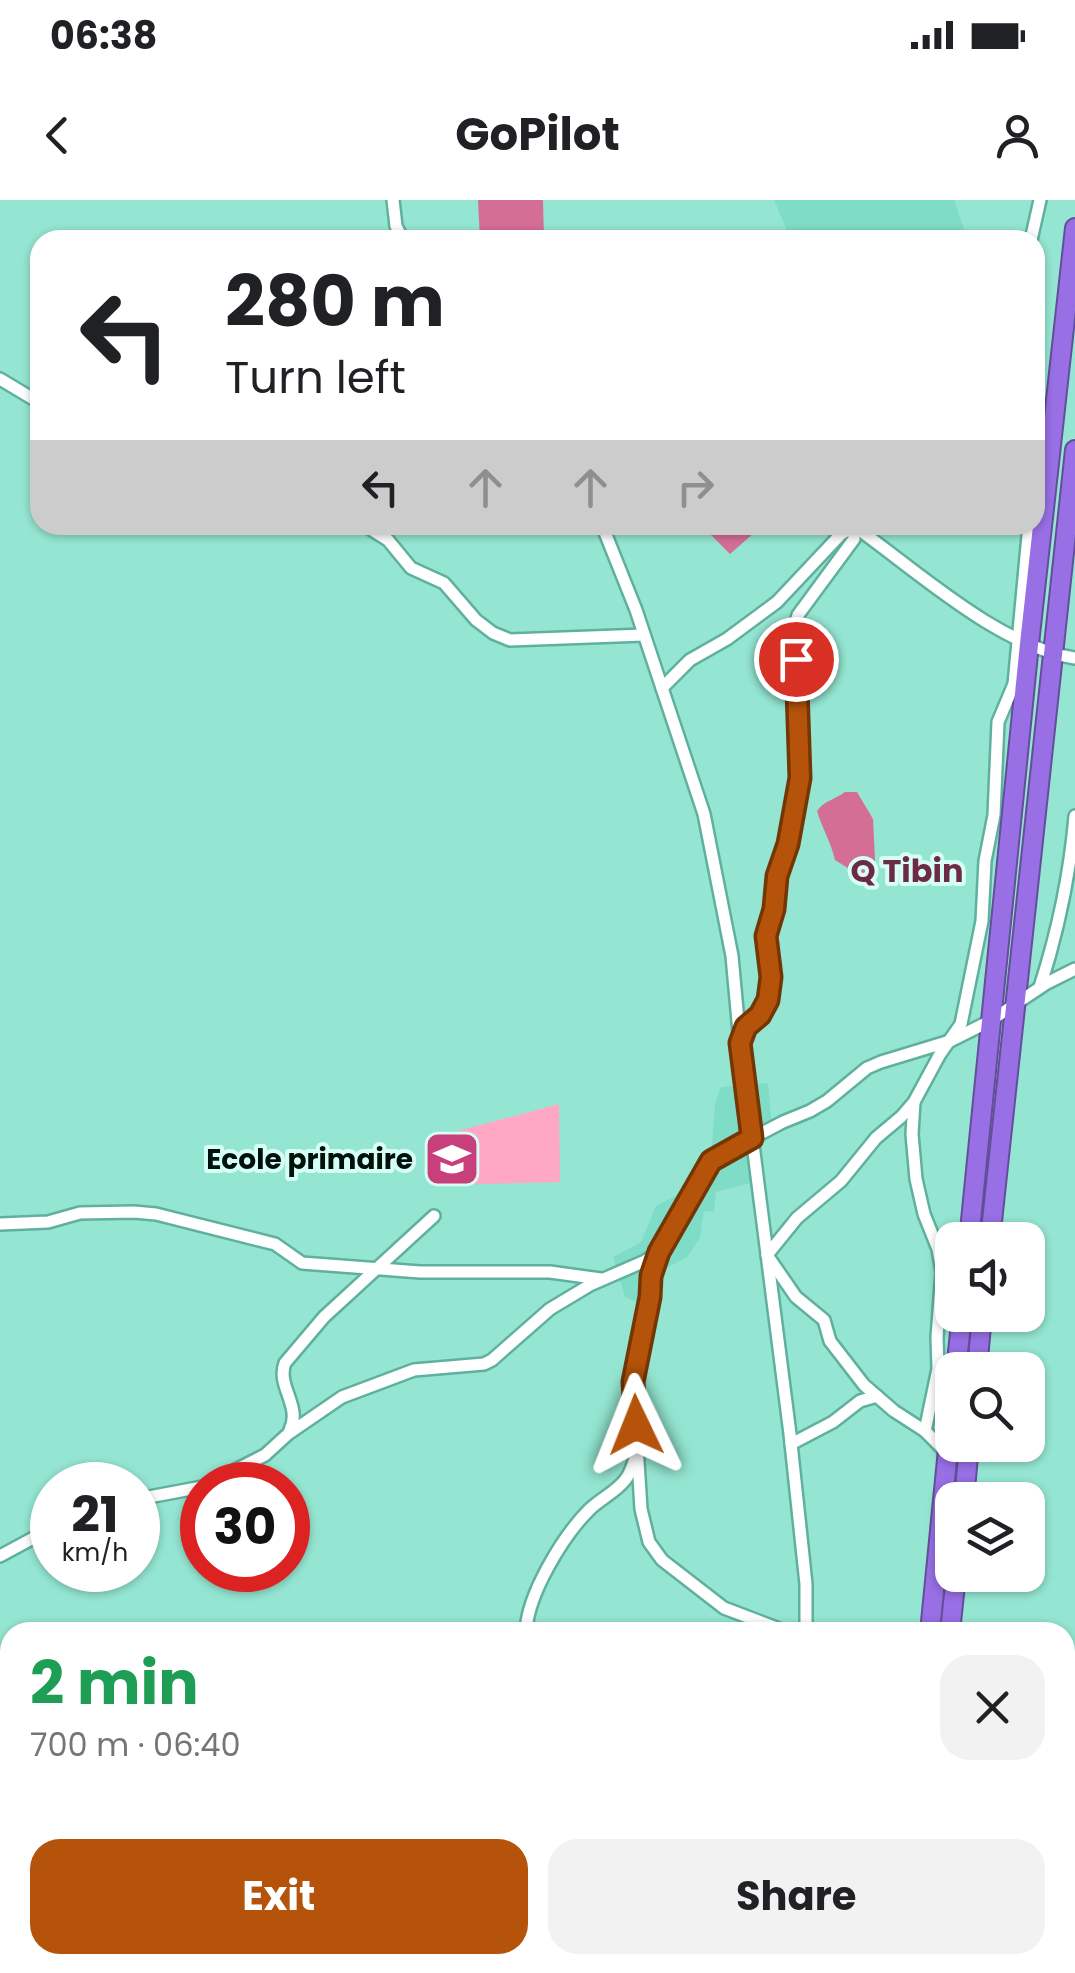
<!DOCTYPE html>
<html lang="en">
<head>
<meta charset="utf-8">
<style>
	body { margin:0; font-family:Poppins,sans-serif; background:#f2f2f2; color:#202124; height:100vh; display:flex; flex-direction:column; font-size:38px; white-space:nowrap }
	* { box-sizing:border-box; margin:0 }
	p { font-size:32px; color:#757577 }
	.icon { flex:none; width:55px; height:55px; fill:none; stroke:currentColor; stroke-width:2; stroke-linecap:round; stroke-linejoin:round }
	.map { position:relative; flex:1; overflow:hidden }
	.side { position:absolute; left:0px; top:1422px; width:1075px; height:352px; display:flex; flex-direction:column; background:#fff; border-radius:30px 30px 0 0; box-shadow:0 2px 8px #0004 }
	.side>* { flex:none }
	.hud { position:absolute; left:30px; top:30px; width:1015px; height:305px; border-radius:30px; box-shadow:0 2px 8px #0004; background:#fff; color:#202124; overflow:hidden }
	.tools { position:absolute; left:935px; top:1022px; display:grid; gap:20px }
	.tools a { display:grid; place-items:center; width:110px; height:110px; border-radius:20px; background:#fff; box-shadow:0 2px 8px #0004; font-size:50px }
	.speed { position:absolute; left:30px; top:1262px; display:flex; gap:20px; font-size:50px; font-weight:700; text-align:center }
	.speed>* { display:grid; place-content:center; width:130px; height:130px; border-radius:50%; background:#fff; box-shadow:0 2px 8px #0004; line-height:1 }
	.speed small { font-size:25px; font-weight:400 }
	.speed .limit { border:15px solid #d22; background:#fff; color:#111 }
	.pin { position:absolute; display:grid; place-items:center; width:85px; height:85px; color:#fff; margin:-42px; border:5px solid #fff; border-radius:50%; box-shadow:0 2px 10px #0007 }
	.me { position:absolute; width:110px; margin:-55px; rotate:358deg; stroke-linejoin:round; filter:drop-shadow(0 0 8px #0008) }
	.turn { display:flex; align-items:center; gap:35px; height:210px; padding:0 30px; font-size:45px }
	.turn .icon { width:130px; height:130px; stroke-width:2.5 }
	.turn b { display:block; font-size:70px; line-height:85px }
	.lanes { display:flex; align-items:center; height:95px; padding:0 30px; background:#0003; justify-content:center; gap:50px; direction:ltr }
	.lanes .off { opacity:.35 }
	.round { display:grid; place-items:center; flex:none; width:105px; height:105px; border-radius:30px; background:#f2f2f2 }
	.head { display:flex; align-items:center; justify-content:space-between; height:170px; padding:0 30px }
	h1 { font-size:60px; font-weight:700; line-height:75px; color:#1e9e55 }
	.action { display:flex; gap:20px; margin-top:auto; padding:20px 30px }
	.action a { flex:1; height:115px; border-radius:30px; background:#b45309; color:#fff; font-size:40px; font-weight:700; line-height:115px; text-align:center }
	.action a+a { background:#f2f2f2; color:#202124 }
	.status { display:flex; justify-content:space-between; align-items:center; height:70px; padding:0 50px; background:#fff; direction:ltr }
	.status svg { height:28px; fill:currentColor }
	header { display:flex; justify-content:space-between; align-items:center; height:130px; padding:0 30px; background:#fff; font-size:45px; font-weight:700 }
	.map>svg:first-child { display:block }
</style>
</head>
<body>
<div class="status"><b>06:38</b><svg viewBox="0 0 49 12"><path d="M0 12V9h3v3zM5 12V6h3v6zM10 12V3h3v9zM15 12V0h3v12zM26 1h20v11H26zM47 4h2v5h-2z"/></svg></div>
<header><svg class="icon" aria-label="back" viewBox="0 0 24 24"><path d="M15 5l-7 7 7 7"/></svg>GoPilot<svg class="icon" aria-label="person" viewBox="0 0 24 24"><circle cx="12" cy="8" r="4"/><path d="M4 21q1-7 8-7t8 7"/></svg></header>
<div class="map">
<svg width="1075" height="1773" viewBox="0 0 1075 1773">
	<rect width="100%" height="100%" fill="#94e6d2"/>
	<g fill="#7fdcc7">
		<path d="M774,0H954L968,40H791Z"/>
		<path d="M768,883L772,927L752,938L758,981L716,992L714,1012L704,1011L700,1038L687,1057L664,1069L648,1107L625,1097L613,1057L641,1042L656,1006L675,996L711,961L715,904L721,887Z"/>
	</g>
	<path fill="#ffa8c6" d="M559,904L560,982L449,985L458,931Z"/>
	<g fill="#d56e95">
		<path d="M478,0H543L544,40H480Z"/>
		<path d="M719,325H763L730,354L709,333Z"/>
		<path d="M845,592H857L873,619L875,660L872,677L851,670L835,660C831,642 822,628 817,611C825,600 834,600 845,592Z"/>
	</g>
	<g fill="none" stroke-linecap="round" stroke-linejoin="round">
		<g stroke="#5fb19e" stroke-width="16">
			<g id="minor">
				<path d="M393,0L396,26L403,40"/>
				<path d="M1031,40L1040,0"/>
				<path d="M0,179L40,203"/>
				<path d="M364,325L388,340L411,368L444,383L476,420L493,433L510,440L644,435"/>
				<path d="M602,325L636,410L704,614L732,756L740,843L790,1234L806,1384V1432"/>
				<path d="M854,326C916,370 999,447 1075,458"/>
				<path d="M662,488L690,460L727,439L777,402L841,334L856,325"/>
				<path d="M1040,787C1058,731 1070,674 1075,616"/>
				<path d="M741,839L746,827L760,815L768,800L771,777L766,736L774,709L777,676L788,644L800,578L799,506L794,428L798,415L854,339V326"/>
				<path d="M914,902L912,934L916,979L924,1014L938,1049L942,1072L937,1137L938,1169L925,1231L948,1254"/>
				<path d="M0,1024L48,1022L80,1013L134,1012L156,1014L275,1044L302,1063L420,1072H550L601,1079"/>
				<path d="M658,1053L651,1077L650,1097L633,1182L641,1309L649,1342L662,1360L724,1408L787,1432"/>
				<path d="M290,1230C302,1206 276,1186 285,1163L324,1117L434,1016"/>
				<path d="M925,1231L894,1211L864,1185L830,1141L824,1120L796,1097L767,1055L797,1018L841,981L876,938L901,917L914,902L940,854L961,824L982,721L985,661L994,615L998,522L1014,484L1029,325"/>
				<path d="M791,1244L833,1222L860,1201L877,1196"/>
				<path d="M206,1285L265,1255L288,1234L342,1197L414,1170L484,1164L492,1160L550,1109L590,1085L645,1061L659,1052L711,961L720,955L783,922L810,911L827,901L867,868L881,862L950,841L990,821L1047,783L1075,769"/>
				<path d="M138,1299L202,1287"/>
				<path d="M0,1356L52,1328"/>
				<path d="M526,1432C527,1395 563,1336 589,1310C600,1299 616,1292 625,1280C630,1275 632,1266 635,1259"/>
				<path d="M849,1765L850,1773"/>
				<path d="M416,1773V1765"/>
			</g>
		</g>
		<g stroke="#634e99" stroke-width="22">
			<g id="highway">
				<path d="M969,1040L1029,444L1075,28"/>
				<path d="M990,1040L1075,250"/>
				<path d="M956,1170L962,1115"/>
				<path d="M977,1170L982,1115"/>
				<path d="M964,1300L969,1245"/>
				<path d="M930,1432L952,1209"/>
				<path d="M950,1432L956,1375"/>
				<path d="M899,1773V1765"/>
				<path d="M922,1773V1765"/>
			</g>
		</g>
		<use href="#minor" stroke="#fff" stroke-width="11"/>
		<use href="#highway" stroke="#986fe5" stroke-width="18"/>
	</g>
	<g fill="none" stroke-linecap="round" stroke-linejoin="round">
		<g stroke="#753606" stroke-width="25">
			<path id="route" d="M636,1225L633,1182L650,1097L651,1076L659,1052L711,961L752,938L740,843L746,827L760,815L768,800L771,777L766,736L774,709L777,676L788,644L800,578L796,459"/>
		</g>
		<use href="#route" stroke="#b45309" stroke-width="18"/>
	</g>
	<defs>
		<g id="school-square" transform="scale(2.875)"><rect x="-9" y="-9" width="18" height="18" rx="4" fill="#c73f7b" stroke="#d7fef4"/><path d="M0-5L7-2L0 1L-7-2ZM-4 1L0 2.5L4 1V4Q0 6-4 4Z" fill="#fff"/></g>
	</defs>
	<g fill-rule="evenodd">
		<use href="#school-square" x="452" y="959"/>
	</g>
	<g text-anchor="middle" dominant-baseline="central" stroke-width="8" stroke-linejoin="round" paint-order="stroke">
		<g font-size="28" font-weight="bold" fill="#00100b" stroke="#d7fef4" text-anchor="end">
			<text x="413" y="959">Ecole primaire</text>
		</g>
		<g font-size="32" font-weight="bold" fill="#6d2a45" stroke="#d7fef4">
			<text x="907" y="670">Q Tibin</text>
		</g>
	</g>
</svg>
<div class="tools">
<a><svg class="icon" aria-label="sound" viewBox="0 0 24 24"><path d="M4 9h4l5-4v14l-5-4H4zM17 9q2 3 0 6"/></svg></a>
<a><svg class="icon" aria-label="search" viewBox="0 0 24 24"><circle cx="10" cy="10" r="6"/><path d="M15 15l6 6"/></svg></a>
<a><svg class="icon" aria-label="layers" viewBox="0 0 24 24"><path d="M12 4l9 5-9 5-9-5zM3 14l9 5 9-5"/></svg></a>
</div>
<div class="speed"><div>21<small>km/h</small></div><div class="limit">30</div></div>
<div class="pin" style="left:796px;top:459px;background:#d93025"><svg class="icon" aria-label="arrive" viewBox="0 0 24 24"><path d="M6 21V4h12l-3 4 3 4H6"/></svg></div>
<svg class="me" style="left:636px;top:1225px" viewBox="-20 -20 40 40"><path d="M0-17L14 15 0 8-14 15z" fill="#b45309" stroke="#fff" stroke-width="4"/></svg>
<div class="hud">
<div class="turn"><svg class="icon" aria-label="left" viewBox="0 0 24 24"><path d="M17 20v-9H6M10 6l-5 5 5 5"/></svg><div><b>280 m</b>Turn left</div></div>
<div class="lanes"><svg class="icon" aria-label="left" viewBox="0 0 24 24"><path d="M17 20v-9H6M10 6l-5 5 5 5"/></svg><svg class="icon off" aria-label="ahead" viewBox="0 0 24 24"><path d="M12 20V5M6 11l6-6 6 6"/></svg><svg class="icon off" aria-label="ahead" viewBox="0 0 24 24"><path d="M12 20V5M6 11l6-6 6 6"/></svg><svg class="icon off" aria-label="right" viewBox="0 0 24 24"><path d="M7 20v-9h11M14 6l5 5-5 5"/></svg></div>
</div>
<section class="side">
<div class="head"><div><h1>2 min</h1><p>700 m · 06:40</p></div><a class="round"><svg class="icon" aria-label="close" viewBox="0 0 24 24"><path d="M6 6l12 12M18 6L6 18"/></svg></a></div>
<div class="action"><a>Exit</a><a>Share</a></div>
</section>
</div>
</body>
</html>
